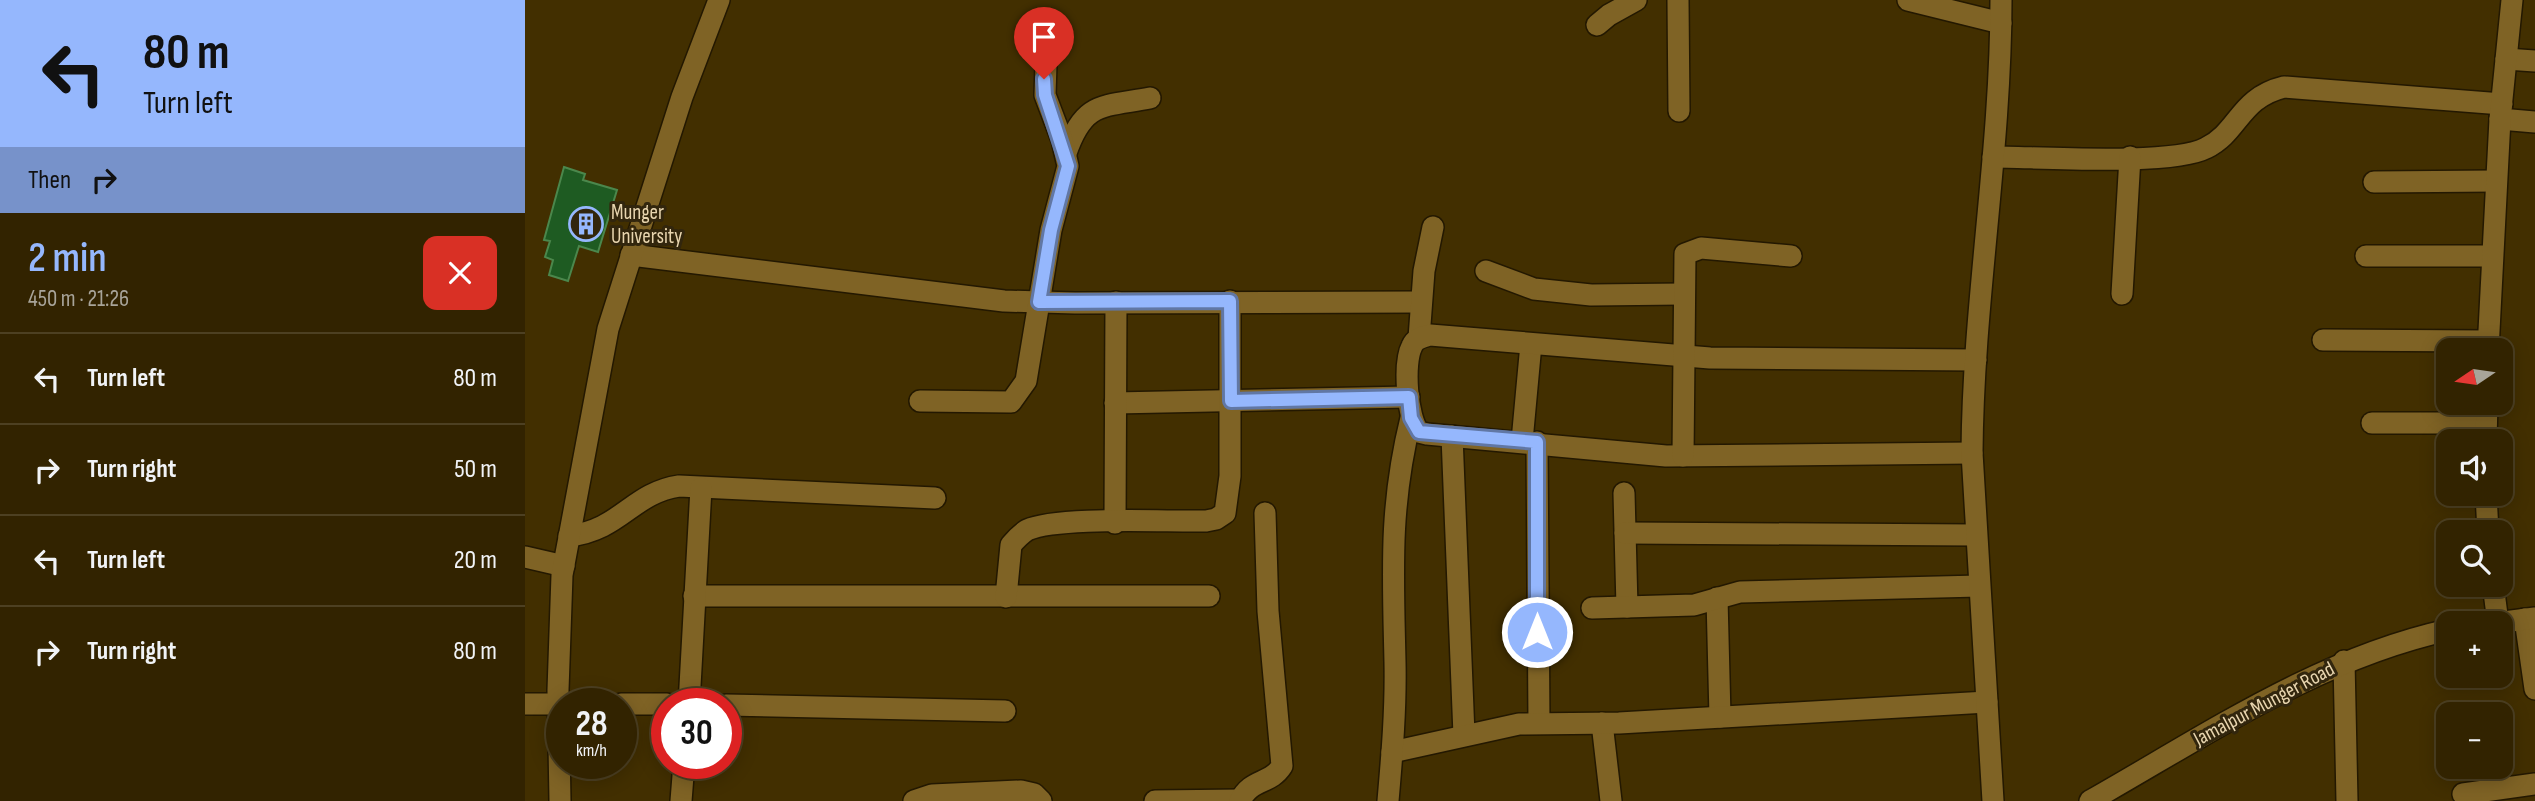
<!DOCTYPE html>
<html lang="en">
<head>
<meta charset="utf-8">
<style>
	body { margin:0; font-family:"Sofia Sans Condensed",sans-serif; background:#3a2b0a; color:#f1f3f6; height:100vh; display:flex; flex-direction:column; font-size:26px; white-space:nowrap }
	* { box-sizing:border-box; margin:0 }
	p { font-size:23px; color:#a8a499 }
	.icon { flex:none; width:38px; height:38px; fill:none; stroke:currentColor; stroke-width:2; stroke-linecap:round; stroke-linejoin:round }
	.map { position:relative; flex:1; overflow:hidden }
	.details { display:flex; flex-direction:column; background:#322300; width:525px }
	.details>* { flex:none }
	.guide { background:#95b7fd; color:#111; overflow:hidden }
	.needle { width:46px; rotate:257deg }
	.tools { position:absolute; left:1911px; top:338px; display:grid; gap:14px }
	.tools a { display:grid; place-items:center; width:77px; height:77px; border-radius:14px; background:#322300; box-shadow:0 4px 18px #0003,0 0 0 2px #4d4022; font-size:35px }
	.speed { position:absolute; left:21px; top:688px; display:flex; gap:14px; font-size:35px; font-weight:700; text-align:center }
	.speed>* { display:grid; place-content:center; width:91px; height:91px; border-radius:50%; background:#322300; box-shadow:0 4px 18px #0003,0 0 0 2px #4d4022; line-height:1 }
	.speed small { font-size:18px; font-weight:400 }
	.speed .limit { border:10px solid #d22; background:#fff; color:#111 }
	.pin { position:absolute; display:grid; place-items:center; width:60px; height:60px; color:#fff; margin:-72px -30px; border-radius:50% 50% 50% 0; rotate:-45deg; box-shadow:0 0 7px #0007 }
	.pin .icon { rotate:45deg }
	.me { position:absolute; width:77px; margin:-38px; rotate:0deg; stroke-linejoin:round; filter:drop-shadow(0 0 5px #0008) }
	.turn { display:flex; align-items:center; gap:24px; height:147px; padding:0 28px; font-size:32px }
	.turn .icon { width:91px; height:91px; stroke-width:2.5 }
	.turn b { display:block; font-size:49px; line-height:60px }
	.then { display:flex; align-items:center; height:66px; padding:0 28px; background:#0003; gap:14px; font-size:26px }
	.round { display:grid; place-items:center; flex:none; width:74px; height:74px; border-radius:14px; background:#3a2b0a }
	.summary { display:flex; align-items:center; justify-content:space-between; height:119px; padding:0 28px }
	h1 { font-size:42px; font-weight:600; line-height:52px; color:#95b7fd }
	ul { padding:0; list-style:none }
	li { display:flex; align-items:center; gap:21px; height:91px; padding:0 28px; border-top:2px solid #4d4022 }
	li div { flex:1 }
	li b { display:block; font-size:26px }
	li em { font-style:normal }
	main { display:flex; flex:1; min-height:0 }
	.map>svg:first-child { display:block }
</style>
</head>
<body>
<main>
<section class="details">
<div class="guide">
<div class="turn"><svg class="icon" aria-label="left" viewBox="0 0 24 24"><path d="M17 20v-9H6M10 6l-5 5 5 5"/></svg><div><b>80 m</b>Turn left</div></div>
<div class="then">Then<svg class="icon" aria-label="right" viewBox="0 0 24 24"><path d="M7 20v-9h11M14 6l5 5-5 5"/></svg></div>
</div>
<div class="summary"><div><h1>2 min</h1><p>450 m · 21:26</p></div><a class="round" style="background:#d93025;color:#fff"><svg class="icon" aria-label="close" viewBox="0 0 24 24"><path d="M6 6l12 12M18 6L6 18"/></svg></a></div>
<ul>
<li><svg class="icon" aria-label="left" viewBox="0 0 24 24"><path d="M17 20v-9H6M10 6l-5 5 5 5"/></svg><div><b>Turn left</b></div><em>80 m</em></li>
<li><svg class="icon" aria-label="right" viewBox="0 0 24 24"><path d="M7 20v-9h11M14 6l5 5-5 5"/></svg><div><b>Turn right</b></div><em>50 m</em></li>
<li><svg class="icon" aria-label="left" viewBox="0 0 24 24"><path d="M17 20v-9H6M10 6l-5 5 5 5"/></svg><div><b>Turn left</b></div><em>20 m</em></li>
<li><svg class="icon" aria-label="right" viewBox="0 0 24 24"><path d="M7 20v-9h11M14 6l5 5-5 5"/></svg><div><b>Turn right</b></div><em>80 m</em></li>
</ul>
</section>
<div class="map">
<svg width="2010" height="801" viewBox="0 0 2010 801">
	<rect width="100%" height="100%" fill="#422f00"/>
	<path fill="#1e5b22" stroke="#4b874c" stroke-width="2" d="M39,167L60,174L58,180L92,190L73,252L54,246L43,281L24,275L28,260L20,257L25,241L19,240Z"/>
	<g fill="none" stroke-linecap="round" stroke-linejoin="round">
		<g stroke="#231801" stroke-width="24">
			<g id="minor">
				<path d="M1153,0L1154,111"/>
				<path d="M1383,0L1476,23"/>
				<path d="M1072,25L1084,15L1111,0"/>
				<path d="M1981,59L2010,61"/>
				<path d="M1975,119L2010,122"/>
				<path d="M541,153C559,101 577,107 625,98"/>
				<path d="M1468,157C1513,157 1647,166 1681,148C1714,132 1714,98 1759,87L1977,104"/>
				<path d="M1849,182L1971,181"/>
				<path d="M106,255L479,301L550,303L895,302"/>
				<path d="M1841,256H1967"/>
				<path d="M961,271L1009,289L1066,295L1158,294"/>
				<path d="M1597,294L1605,157"/>
				<path d="M894,338L899,271L908,227"/>
				<path d="M1798,340L1963,341"/>
				<path d="M1963,350L1975,119L1987,0"/>
				<path d="M395,401L486,402L501,381L526,230L543,166L537,140L520,95L522,33"/>
				<path d="M590,403L884,397"/>
				<path d="M1847,423H1961"/>
				<path d="M927,436L939,735"/>
				<path d="M997,441L1006,344"/>
				<path d="M1961,441L1962,402"/>
				<path d="M1012,442L1014,723"/>
				<path d="M1447,453L1141,456L902,434L894,432C882,418 878,363 887,346C890,338 898,337 905,335L1185,358L1451,360"/>
				<path d="M1158,456L1160,254L1176,248L1266,256"/>
				<path d="M1099,493L1102,607"/>
				<path d="M1961,494L1963,532"/>
				<path d="M590,523L591,302"/>
				<path d="M1100,533L1450,535"/>
				<path d="M44,536C96,530 107,493 154,486L410,498"/>
				<path d="M0,557L39,566"/>
				<path d="M1968,584L1973,623"/>
				<path d="M169,596H684"/>
				<path d="M481,597L486,545C491,539 496,534 502,530C533,516 642,522 681,521L691,519L700,513L705,476V301"/>
				<path d="M1192,598L1195,717"/>
				<path d="M1067,608L1169,605L1215,592L1454,586"/>
				<path d="M2000,619L2010,689"/>
				<path d="M1971,623L2010,618"/>
				<path d="M1819,661L1822,801"/>
				<path d="M0,704H54"/>
				<path d="M96,704H142"/>
				<path d="M164,704L176,488"/>
				<path d="M201,705L480,711"/>
				<path d="M1077,723L1086,801"/>
				<path d="M867,752L994,724L1094,723L1462,702"/>
				<path d="M1938,794L2010,784"/>
				<path d="M35,801L33,690L37,575L83,329L157,97L194,0"/>
				<path d="M156,801L159,763"/>
				<path d="M389,801L407,795L496,791L509,794L516,801"/>
				<path d="M630,801L716,800"/>
				<path d="M715,801C726,778 745,785 757,766L743,611L740,513"/>
				<path d="M863,801C867,755 871,708 870,662C868,572 864,507 886,418"/>
				<path d="M1468,801L1447,453C1448,302 1476,152 1476,0"/>
				<path d="M1565,801C1680,736 1792,659 1923,630"/>
			</g>
		</g>
		<use href="#minor" stroke="#7f6325" stroke-width="21"/>
	</g>
	<g fill="none" stroke-linecap="round" stroke-linejoin="round">
		<g stroke="#6177a4" stroke-width="18">
			<path id="route" d="M519,79L520,95L543,166L526,230L514,302L705,301L706,401L884,397L886,418L894,432L1012,442V632"/>
		</g>
		<use href="#route" stroke="#95b7fd" stroke-width="12"/>
	</g>
	<defs>
		<g id="building-ring" transform="scale(1.75)"><circle r="9.5" fill="#32260d" stroke="#95b7fd" stroke-width="1.5"/><path d="M-4-6H4V6H1V3H-1V6H-4ZM-2.5-4.3h1.7v1.8h-1.7ZM.8-4.3h1.7v1.8H.8ZM-2.5-1h1.7V.8h-1.7ZM.8-1h1.7V.8H.8Z" fill="#95b7fd"/></g>
	</defs>
	<g fill-rule="evenodd">
		<use href="#building-ring" x="61" y="224"/>
	</g>
	<g text-anchor="middle" dominant-baseline="central" stroke-width="6" stroke-linejoin="round" paint-order="stroke">
		<g font-size="21" fill="#e8d5af" stroke="#32260d" text-anchor="start">
			<text x="86" y="212">Munger<tspan x="86" dy="24">University</tspan></text>
		</g>
		<g font-size="21" fill="#e8d5af" stroke="#32260d">
			<text transform="translate(1739 704) rotate(-28)">Jamalpur Munger Road</text>
		</g>
	</g>
</svg>
<div class="tools">
<a><svg class="needle" viewBox="-14 -14 28 28"><path d="M0-13l5 13h-10z" fill="#e53935"/><path d="M0 13l5-13h-10z" fill="#a8a499"/></svg></a>
<a><svg class="icon" aria-label="sound" viewBox="0 0 24 24"><path d="M4 9h4l5-4v14l-5-4H4zM17 9q2 3 0 6"/></svg></a>
<a><svg class="icon" aria-label="search" viewBox="0 0 24 24"><circle cx="10" cy="10" r="6"/><path d="M15 15l6 6"/></svg></a>
<a>+</a>
<a>−</a>
</div>
<div class="speed"><div>28<small>km/h</small></div><div class="limit">30</div></div>
<div class="pin" style="left:519px;top:79px;background:#d93025"><svg class="icon" aria-label="arrive" viewBox="0 0 24 24"><path d="M6 21V4h12l-3 4 3 4H6"/></svg></div>
<svg class="me" style="left:1012px;top:632px" viewBox="-20 -20 40 40"><circle r="17" fill="#95b7fd" stroke="#fff" stroke-width="3"/><path d="M0-11L8 9 0 5-8 9z" fill="#fff"/></svg>
</div>
</main>
</body>
</html>
